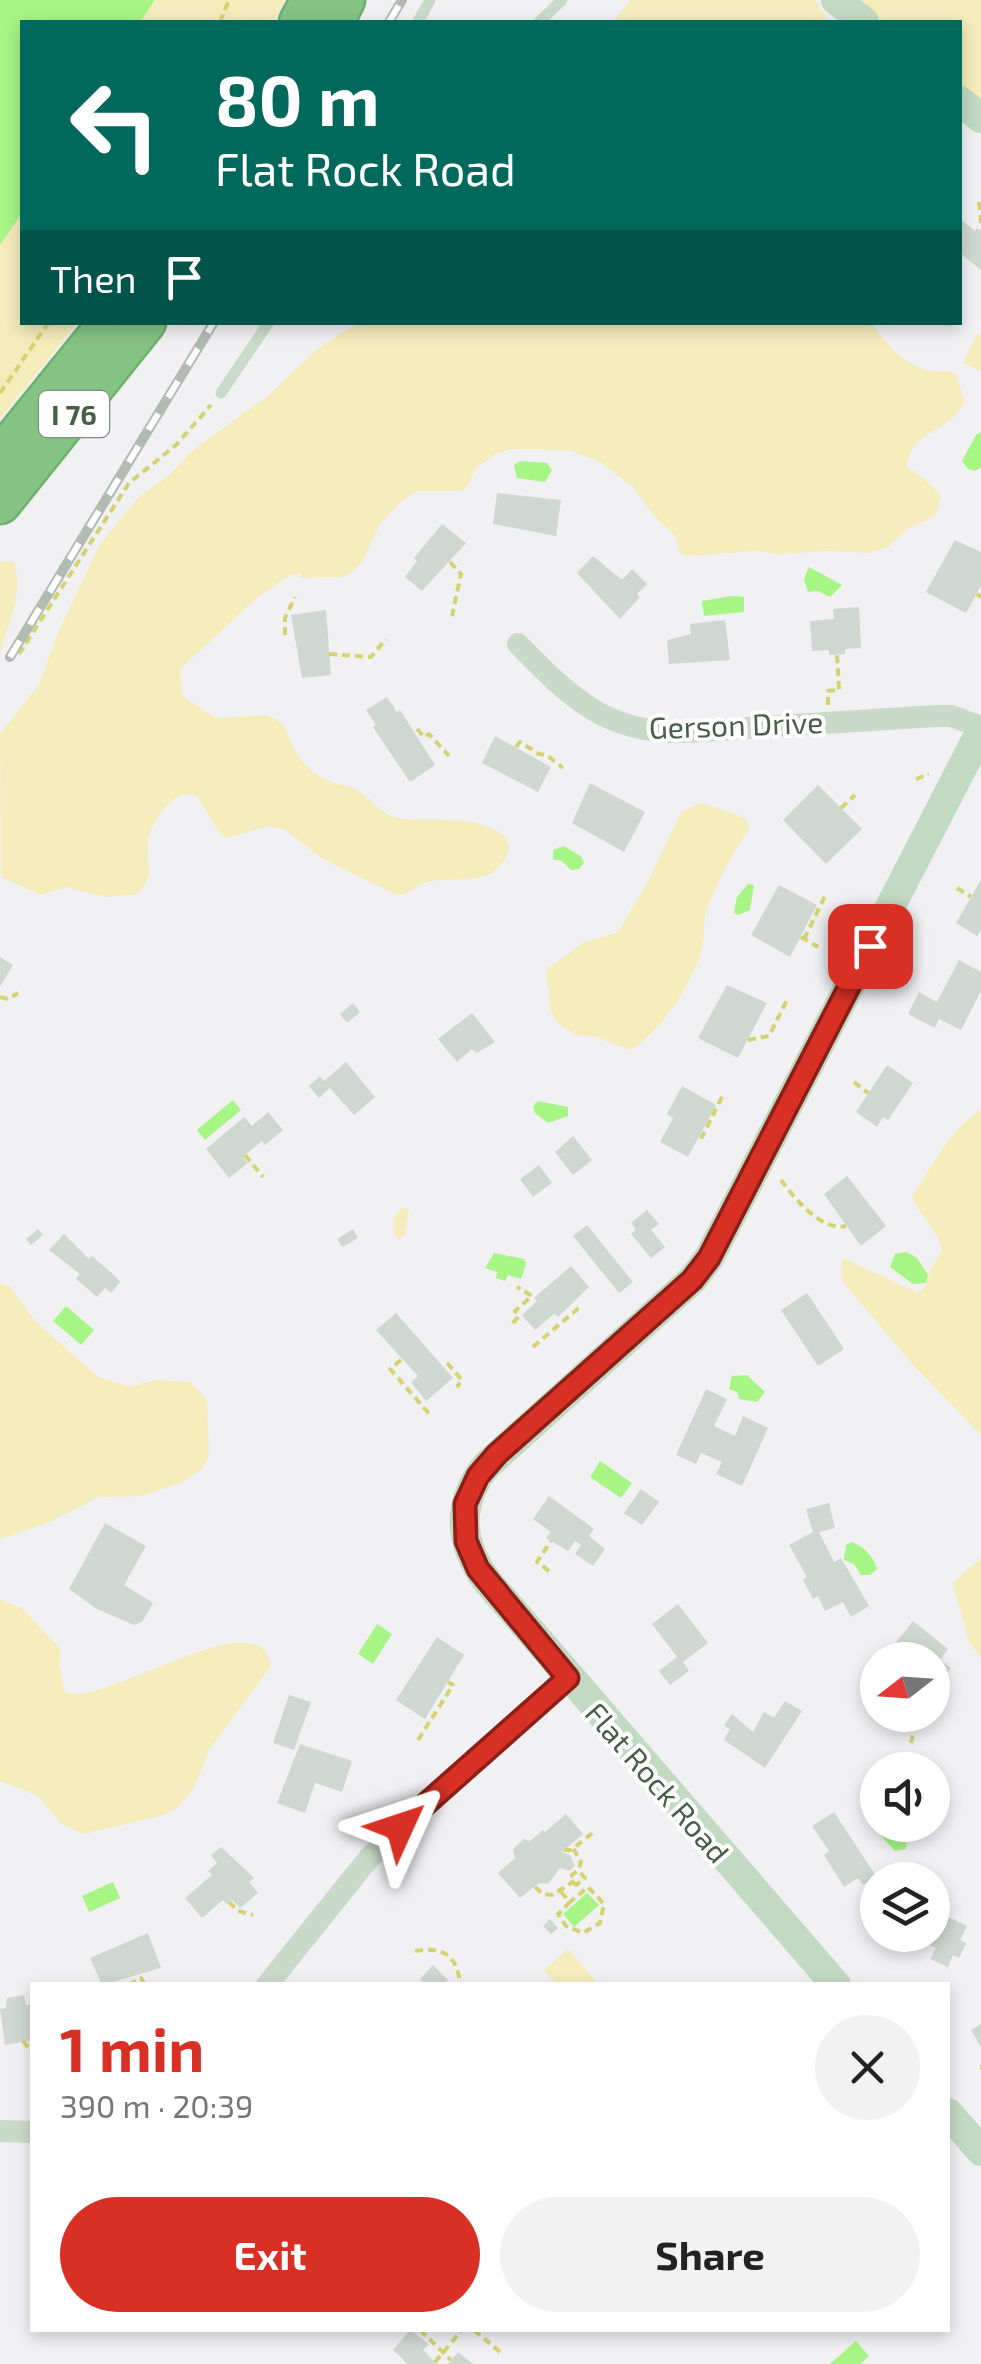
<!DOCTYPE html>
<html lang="en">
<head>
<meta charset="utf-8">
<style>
	body { margin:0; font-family:"Exo 2",sans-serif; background:#f2f2f2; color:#222; height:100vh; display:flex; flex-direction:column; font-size:38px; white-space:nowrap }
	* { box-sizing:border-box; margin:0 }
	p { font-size:32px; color:#767676 }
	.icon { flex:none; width:55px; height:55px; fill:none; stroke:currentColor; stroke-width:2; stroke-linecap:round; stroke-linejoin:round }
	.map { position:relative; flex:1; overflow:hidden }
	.panel { position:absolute; left:30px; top:1982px; width:920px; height:350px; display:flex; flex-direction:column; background:#fff; border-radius:0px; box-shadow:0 5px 15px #0003 }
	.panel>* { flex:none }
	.top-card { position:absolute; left:20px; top:20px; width:942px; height:305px; border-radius:0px; box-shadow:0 5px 15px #0003; background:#00695c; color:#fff; overflow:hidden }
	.needle { width:65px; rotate:253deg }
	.buttons { position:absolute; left:860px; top:1642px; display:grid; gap:20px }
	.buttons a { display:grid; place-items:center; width:90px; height:90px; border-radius:50%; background:#fff; box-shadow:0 5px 15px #0003; font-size:50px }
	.pin { position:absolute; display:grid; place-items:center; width:85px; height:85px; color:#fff; margin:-42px; border-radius:20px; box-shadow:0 5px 15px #0006 }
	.me { position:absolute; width:110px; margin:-55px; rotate:48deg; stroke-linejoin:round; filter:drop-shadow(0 0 8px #0008) }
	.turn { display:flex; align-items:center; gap:35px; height:210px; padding:0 30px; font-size:45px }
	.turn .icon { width:130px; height:130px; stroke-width:2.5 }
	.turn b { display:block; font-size:70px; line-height:85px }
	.then { display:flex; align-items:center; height:95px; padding:0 30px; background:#0003; gap:20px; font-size:38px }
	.round { display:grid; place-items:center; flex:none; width:105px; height:105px; border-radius:52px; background:#f2f2f2 }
	.summary { display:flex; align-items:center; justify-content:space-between; height:170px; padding:0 30px }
	h1 { font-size:60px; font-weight:700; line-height:75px; color:#d93025 }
	.cta { display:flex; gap:20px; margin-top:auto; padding:20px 30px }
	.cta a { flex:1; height:115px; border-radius:60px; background:#d93025; color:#fff; font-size:40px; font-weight:700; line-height:115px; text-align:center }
	.cta a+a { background:#f2f2f2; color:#222 }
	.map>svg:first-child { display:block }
</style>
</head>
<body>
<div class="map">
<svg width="981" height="2364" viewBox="0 0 981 2364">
	<rect width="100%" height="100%" fill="#f1f0f3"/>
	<g fill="#f4ecbb">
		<path d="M155,0H285L273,22H140Z"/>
		<path d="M630,0H815L829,22H613Z"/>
		<path d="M857,0H981V100L960,83V22H884Z"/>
		<path d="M22,213V322L77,323L0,419V245Z"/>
		<path d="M367,322L873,323C883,343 909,369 933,371C944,372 947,369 957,375L964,401C953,432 909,430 907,467L920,475L941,495L936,515L906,530L888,547L871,553L828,551L781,554L755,551L688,556L680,553L675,536L653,515L633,487L599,461L568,450L511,449L495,454L475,469L467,487L460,491H416L397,505L380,524L362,562L350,574L342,577L300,578L301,572L287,577L258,597L180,669L182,696L216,718L267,715L284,724C292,750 304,771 331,782C338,785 346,785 353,788C370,795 378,814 397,818C430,823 474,813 503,835C510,840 510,848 507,855C492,887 459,877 431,881C418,883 411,895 397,895L323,859L284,829L268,826L228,838L220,834L198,797C193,795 188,793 182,795C168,798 149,827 148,841C146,860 156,881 136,894L106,897L65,887L41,895L1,877L0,734L40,683L57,635L100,544L139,497L167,477L192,451L269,395L318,348L346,330Z"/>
		<path d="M977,334L981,336V371L963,363Z"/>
		<path d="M14,561C24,596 8,621 0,655V562Z"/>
		<path d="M702,803L745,818L750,828C731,854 718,881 706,911C703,921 705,931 703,942C696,979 663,1030 630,1050L598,1037L576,1035L557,1022L551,1011L546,970L583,943L618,932L650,878L681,812Z"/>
		<path d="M981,1110V1435L914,1366L849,1289C840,1278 839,1272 843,1258L918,1293L926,1286L930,1270L942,1251C938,1227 919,1217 912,1196C936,1163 947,1132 981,1110Z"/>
		<path d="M409,1207L405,1235L398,1239L394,1234L393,1219L401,1209Z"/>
		<path d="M0,1283L9,1286L35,1321L98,1377L130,1387L155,1380L190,1382L207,1400L209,1456L201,1470L180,1483L141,1496L99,1497L47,1523L0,1539Z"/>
		<path d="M981,1558V1657L969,1642L953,1583Z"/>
		<path d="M0,1599L23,1609L61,1650L59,1666L65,1692C106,1709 261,1595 271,1666L209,1750L194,1788L177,1808L164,1815L83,1834L61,1823L37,1795L0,1781Z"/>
		<path d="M568,1949L599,1985H557L544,1970Z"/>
	</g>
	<g fill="#a7f584">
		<path d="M0,0H155L140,22H22V213L0,245Z"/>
		<path d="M981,432V467L975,471L968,469L962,461L976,435Z"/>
		<path d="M520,461L547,463L552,470L545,482L517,478L514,465Z"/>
		<path d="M809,567L842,585L830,597L818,591L808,592L804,579Z"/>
		<path d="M732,596L744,597V612L704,616L702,601Z"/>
		<path d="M564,846L582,857L584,863L579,869L571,870L562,861L553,859V850Z"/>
		<path d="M748,884L754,885L750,910L738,915L734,913L737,897Z"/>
		<path d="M233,1100L241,1110L205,1140L197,1130Z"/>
		<path d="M538,1101L568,1107V1116L548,1123L535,1113L533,1106Z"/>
		<path d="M906,1252L917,1258L928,1275L926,1283L913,1284L890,1267L895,1254Z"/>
		<path d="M494,1253L524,1259L526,1264L521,1279L508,1275L505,1281L496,1278L497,1272L485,1268Z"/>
		<path d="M66,1306L94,1330L81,1345L53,1321Z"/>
		<path d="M747,1375L765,1392L757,1402L739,1399L737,1392L729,1389L732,1376Z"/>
		<path d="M600,1461L632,1483L621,1498L590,1477Z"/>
		<path d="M851,1542C864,1546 873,1556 877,1569L870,1575H861L854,1564L844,1560L846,1545Z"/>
		<path d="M377,1624L392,1634L373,1664L358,1654Z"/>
		<path d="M880,1825H899L907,1834L906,1849L895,1851L882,1837Z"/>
		<path d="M113,1882L120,1898L89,1912L82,1896Z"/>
		<path d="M587,1893L599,1905L574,1927L563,1914Z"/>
		<path d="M856,2341L869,2356L860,2364H830Z"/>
	</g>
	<g fill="#ced8d0">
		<path d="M960,219L975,231L977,228L981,231V270L960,253Z"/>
		<path d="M497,493L561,500L556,536L493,524Z"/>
		<path d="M442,524L466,543L422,591L405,577L417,561L414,558Z"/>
		<path d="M955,540L981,552V586L966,613L926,592Z"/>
		<path d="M593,556L622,580L632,569L647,584L637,594L640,597L620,619L577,573Z"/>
		<path d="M859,607L861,648L845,649V654L829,655V650L812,651L810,621L834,619L833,609Z"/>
		<path d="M326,610L331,675L302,678L291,615Z"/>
		<path d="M725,620L730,660L669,664L667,640L691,634L690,624Z"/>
		<path d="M387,697L397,712L400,710L435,765L410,782L373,727L376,725L366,710Z"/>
		<path d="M495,736L551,767L538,792L482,763Z"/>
		<path d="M590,783L645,812L624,852L572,823Z"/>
		<path d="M818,785L862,829L826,864L783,820Z"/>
		<path d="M981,880V929L977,936L956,923Z"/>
		<path d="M779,885L817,905L790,957L751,935Z"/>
		<path d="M0,957L13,965L0,987Z"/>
		<path d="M959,960L981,972V991L961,1030L939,1019L935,1028L908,1014L919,992L937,1002Z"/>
		<path d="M727,985L767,1003L738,1058L698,1038Z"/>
		<path d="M353,1003L360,1012L347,1023L340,1014Z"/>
		<path d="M472,1013L495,1042L477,1053L472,1049L457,1062L438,1039Z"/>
		<path d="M346,1062L375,1097L354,1115L330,1088L319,1098L309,1086L320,1076L324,1081Z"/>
		<path d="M887,1065L913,1083L888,1120L883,1117L877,1127L856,1112Z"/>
		<path d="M682,1086L716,1105L688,1157L660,1142L673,1118L667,1114Z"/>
		<path d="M268,1112L283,1130L265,1145L262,1141L245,1155L243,1157L248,1163L229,1178L206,1149L244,1117L252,1126Z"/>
		<path d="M573,1136L592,1160L573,1175L555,1152Z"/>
		<path d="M539,1165L552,1183L533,1197L520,1179Z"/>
		<path d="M847,1176L886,1226L861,1246L824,1194Z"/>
		<path d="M647,1210L659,1224L651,1230L665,1247L651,1258L631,1234L636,1230L631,1223Z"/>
		<path d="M587,1225L633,1282L619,1293L573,1236Z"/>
		<path d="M38,1229L43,1235L31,1245L26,1239Z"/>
		<path d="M353,1229L358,1238L342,1247L337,1239Z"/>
		<path d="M64,1234L89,1259L92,1256L115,1276L120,1282L111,1293L105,1288L97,1297L76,1279L80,1274L49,1250Z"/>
		<path d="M571,1266L589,1287L558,1317L555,1313L535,1330L522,1315L537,1301L534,1298Z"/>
		<path d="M807,1293L844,1349L818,1366L781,1310Z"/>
		<path d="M396,1313L453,1378L426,1401L411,1382L418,1376L376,1330Z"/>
		<path d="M706,1389L727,1399L714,1426L735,1436L743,1416L768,1428L742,1486L716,1474L722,1462L701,1453L696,1464L676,1455Z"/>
		<path d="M641,1489L659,1502L642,1525L624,1513Z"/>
		<path d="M549,1496L594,1529L589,1536L605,1549L593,1566L575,1554L581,1545L575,1541L568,1551L546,1538L551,1532L533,1519Z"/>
		<path d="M829,1503L835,1528L819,1532L834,1562L841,1558L869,1606L851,1617L843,1602L825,1611L818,1596L813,1599L803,1580L807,1577L789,1545L813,1532L806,1509Z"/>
		<path d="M105,1523L146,1546L124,1585L153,1603L142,1622L134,1625L97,1609L69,1589Z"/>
		<path d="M678,1604L708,1643L683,1662L689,1671L670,1685L659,1671L677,1657L652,1624Z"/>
		<path d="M913,1621L948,1649L940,1660L951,1668L932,1691V1660H890L885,1656Z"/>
		<path d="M437,1637L464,1655L425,1719L396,1700Z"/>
		<path d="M289,1695L311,1702L294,1750L273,1743Z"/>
		<path d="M785,1701L802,1711L765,1768L724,1740L730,1729L724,1726L732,1714L753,1732L764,1712L774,1718Z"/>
		<path d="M300,1744L352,1761L342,1792L315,1783L305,1813L277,1803Z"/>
		<path d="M834,1812L876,1876L863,1885L858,1878L844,1887L824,1855L829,1851L812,1826Z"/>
		<path d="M566,1814L583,1834L562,1852L570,1855L575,1866L569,1871L560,1868L548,1884L539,1883L520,1898L498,1873L515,1858L513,1849L524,1839L530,1841L543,1830L545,1832Z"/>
		<path d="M221,1847L254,1878L249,1882L258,1893L240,1908L232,1900L226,1904L223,1900L202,1918L185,1898L212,1875L208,1871L217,1863L211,1855Z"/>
		<path d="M937,1893L951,1899L944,1915L967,1926L960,1940L966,1943L959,1958L953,1955L948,1967L930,1959L936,1948L916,1939L910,1952L888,1941L890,1935H932V1902Z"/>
		<path d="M550,1919L558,1928L551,1934L543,1926Z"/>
		<path d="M148,1933L161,1968L102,1985L90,1958Z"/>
		<path d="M433,1965L448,1980L443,1985H427L420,1979Z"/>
		<path d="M24,1995L26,2005L32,2004V2040L5,2045L0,2009L6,2008L7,1998Z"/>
		<path d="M981,2024V2047L971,2030Z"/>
		<path d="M410,2330L429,2344L423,2350L437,2364H408L393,2350Z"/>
		<path d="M458,2352L473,2364H448Z"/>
	</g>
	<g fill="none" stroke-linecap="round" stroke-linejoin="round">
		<g stroke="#6eaf6e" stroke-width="45">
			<g id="highway">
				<path d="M300,22L312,0"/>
				<path d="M333,22L344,0"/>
				<path d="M0,458L110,322"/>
				<path d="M0,503L145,322"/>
			</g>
		</g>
		<g stroke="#d5d36f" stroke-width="4" stroke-dasharray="8 5" stroke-linecap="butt">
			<path d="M220,22L229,0"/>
			<path d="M979,202L981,223"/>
			<path d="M0,393L49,322"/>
			<path d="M450,562L461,574L452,616"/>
			<path d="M977,594L981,597"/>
			<path d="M285,635V618L295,597"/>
			<path d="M19,654L129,483L176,445L211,405"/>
			<path d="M329,654L371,657L386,639"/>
			<path d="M828,705V691L839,690L837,655"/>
			<path d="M417,729L424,737L429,734L449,756"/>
			<path d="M516,747L520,742L539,754L547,755L563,768"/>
			<path d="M916,779L929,774"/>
			<path d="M841,808L855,795"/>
			<path d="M957,888L971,897"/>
			<path d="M801,937L818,947"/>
			<path d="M804,939L826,894"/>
			<path d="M0,997L8,999L18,993"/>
			<path d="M748,1040L769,1036L787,1000"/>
			<path d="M854,1082L868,1093"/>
			<path d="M700,1136L702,1137L724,1093"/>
			<path d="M245,1155L263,1177"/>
			<path d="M781,1180C794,1198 822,1232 846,1226"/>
			<path d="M513,1323L519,1316L515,1311L532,1296L517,1287"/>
			<path d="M533,1347L582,1305"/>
			<path d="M401,1360L390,1369L432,1417"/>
			<path d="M447,1363L462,1380L457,1387"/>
			<path d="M549,1571L537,1562L551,1541"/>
			<path d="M901,1715L914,1729L911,1743"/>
			<path d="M418,1740L453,1685L448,1682"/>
			<path d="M564,1850H571L595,1831"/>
			<path d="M574,1883L576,1885L585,1878L578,1870"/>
			<path d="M535,1887L543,1894L552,1895L573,1882L569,1878L579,1869L581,1862L573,1848"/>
			<path d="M561,1892L570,1902L558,1914L566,1926L583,1933L600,1923L604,1904L588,1887L570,1902"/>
			<path d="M229,1902L238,1911L253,1915"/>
			<path d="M415,1951C442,1946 458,1955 460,1985"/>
			<path d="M129,1985L141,1978L145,1985"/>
			<path d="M23,2041L32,2052"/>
			<path d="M980,2067H981"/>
			<path d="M420,2330L451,2360"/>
			<path d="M474,2330L500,2352"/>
			<path d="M435,2362L462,2330"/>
		</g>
		<g stroke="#c9dbc8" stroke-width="11">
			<path d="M418,22L430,0"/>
			<path d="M539,22L562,0"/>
			<path d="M221,393L269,322"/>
		</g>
		<g stroke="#c9dbc8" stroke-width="22">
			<path d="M518,644C570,697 606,734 685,732L936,716H951L981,727"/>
			<path d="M267,1985L369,1858L568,1678"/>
			<path d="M0,2131L32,2132"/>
		</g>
		<g stroke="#c1dac1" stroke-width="30">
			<path d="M836,0L864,22"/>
			<path d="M960,101L981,118"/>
			<path d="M836,1985L487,1581C459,1543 456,1504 486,1466L692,1280L709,1258L981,731"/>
			<path d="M948,2113L981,2151"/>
		</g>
		<use href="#highway" stroke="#84c383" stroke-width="40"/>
		<g stroke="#b1bbb2" stroke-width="10">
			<g id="rail">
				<path d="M389,22L402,0"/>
				<path d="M10,657L214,322"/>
			</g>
		</g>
		<use href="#rail" stroke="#fff" stroke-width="6" stroke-dasharray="19" stroke-linecap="butt"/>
	</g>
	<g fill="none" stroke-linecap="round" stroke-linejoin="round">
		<g stroke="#8d1f18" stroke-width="25">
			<path id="route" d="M400,1827L568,1678L478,1569L466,1541L465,1504L478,1476L497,1454L692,1280L709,1258L870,946"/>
		</g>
		<use href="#route" stroke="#d93025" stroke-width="18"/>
	</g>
	<g text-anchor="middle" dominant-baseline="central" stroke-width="8" stroke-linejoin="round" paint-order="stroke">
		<rect fill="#fff" stroke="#7e8f7e" stroke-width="2.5" x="39" y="391" width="70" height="46" rx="8"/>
		<g font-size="28" font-weight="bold" fill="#475f46">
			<text x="74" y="414">I 76</text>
		</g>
		<g font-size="30" fill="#475f46" stroke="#fff">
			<text transform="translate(736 724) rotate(-2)">Gerson Drive</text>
			<text transform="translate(658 1782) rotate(49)">Flat Rock Road</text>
		</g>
	</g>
</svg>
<div class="buttons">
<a><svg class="needle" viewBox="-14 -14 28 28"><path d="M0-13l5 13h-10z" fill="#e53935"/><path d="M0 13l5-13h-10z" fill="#767676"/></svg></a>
<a><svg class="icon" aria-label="sound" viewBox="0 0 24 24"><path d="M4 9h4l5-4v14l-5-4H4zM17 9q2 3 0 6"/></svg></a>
<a><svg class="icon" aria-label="layers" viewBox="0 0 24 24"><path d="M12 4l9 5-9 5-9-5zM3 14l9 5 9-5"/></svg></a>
</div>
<div class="pin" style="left:870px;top:946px;background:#d93025"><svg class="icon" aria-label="arrive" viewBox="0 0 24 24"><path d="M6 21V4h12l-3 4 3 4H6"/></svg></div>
<svg class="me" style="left:400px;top:1827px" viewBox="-20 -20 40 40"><path d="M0-17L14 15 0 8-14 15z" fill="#d93025" stroke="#fff" stroke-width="4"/></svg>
<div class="top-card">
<div class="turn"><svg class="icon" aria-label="left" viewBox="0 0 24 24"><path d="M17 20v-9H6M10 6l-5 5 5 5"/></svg><div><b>80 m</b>Flat Rock Road</div></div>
<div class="then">Then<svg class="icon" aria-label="arrive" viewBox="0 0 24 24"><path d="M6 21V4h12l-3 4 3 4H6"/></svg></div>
</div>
<section class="panel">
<div class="summary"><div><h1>1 min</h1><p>390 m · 20:39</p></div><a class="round"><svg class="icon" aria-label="close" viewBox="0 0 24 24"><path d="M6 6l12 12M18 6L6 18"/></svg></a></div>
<div class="cta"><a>Exit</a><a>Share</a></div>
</section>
</div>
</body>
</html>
